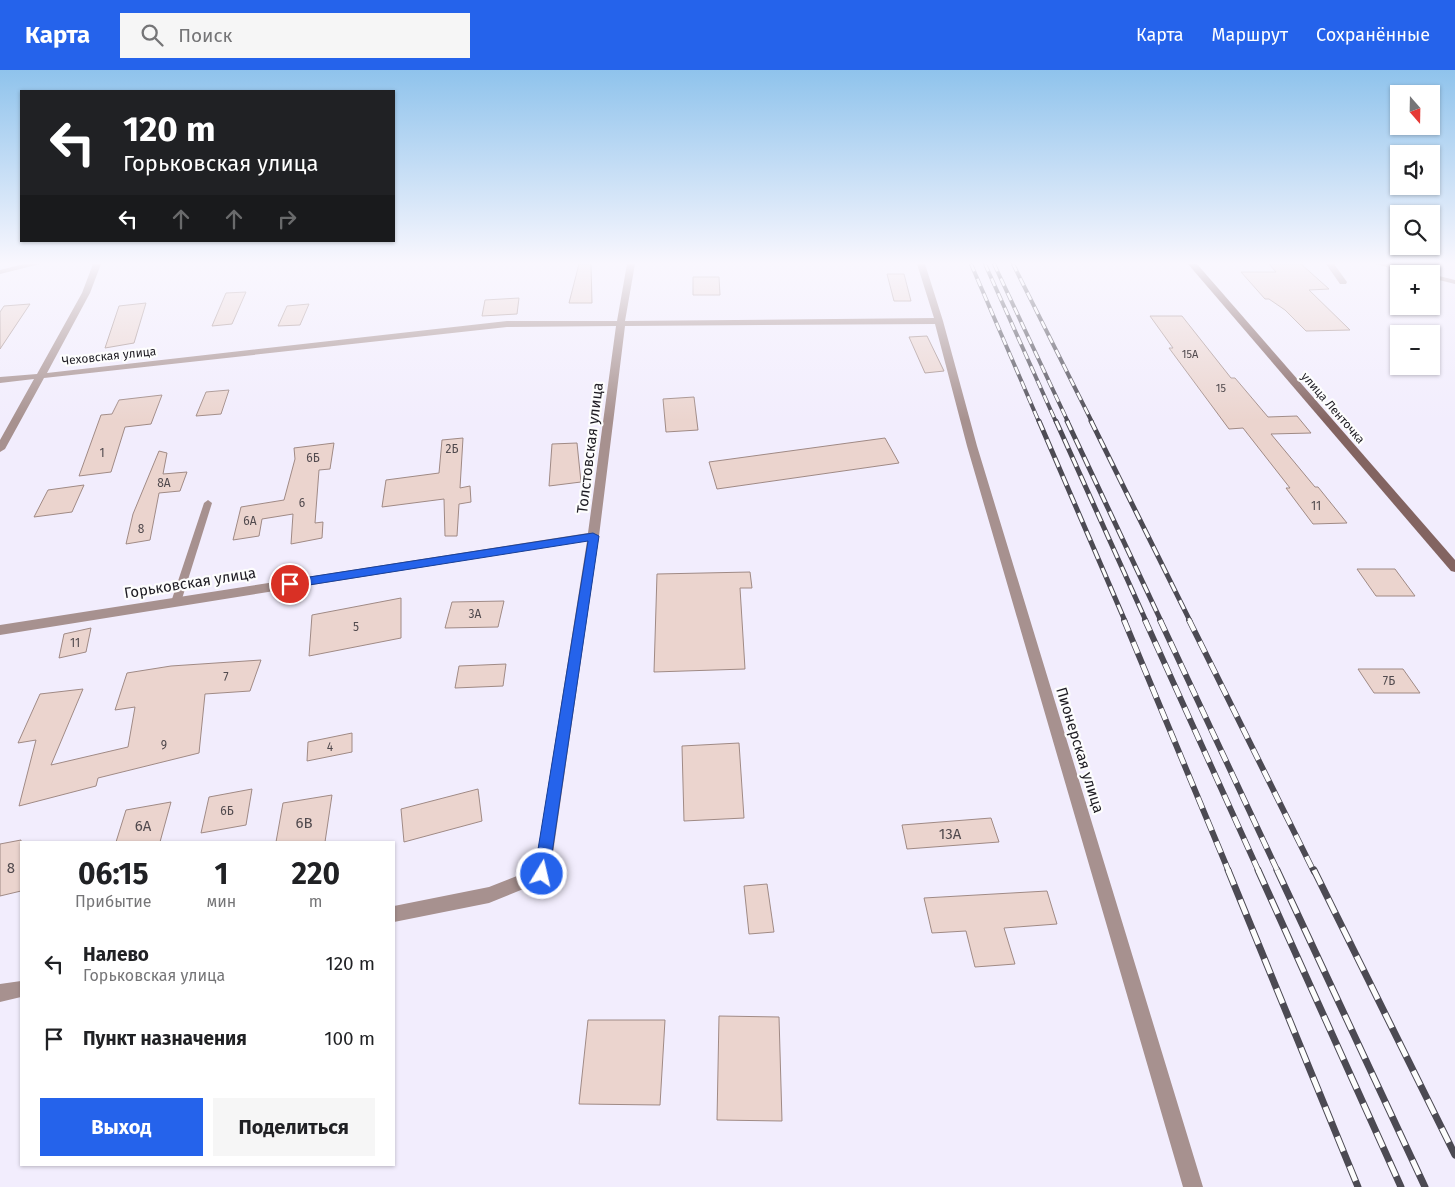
<!DOCTYPE html>
<html lang="ru">
<head>
<meta charset="utf-8">
<style>
	body { margin:0; font-family:"Fira Sans",sans-serif; background:#f6f6f6; color:#202124; height:100vh; display:flex; flex-direction:column; font-size:19px; white-space:nowrap }
	* { box-sizing:border-box; margin:0 }
	p { font-size:16px; color:#757577 }
	.icon { flex:none; width:28px; height:28px; fill:none; stroke:currentColor; stroke-width:2; stroke-linecap:round; stroke-linejoin:round }
	.map { position:relative; flex:1; overflow:hidden }
	.sheet { position:absolute; left:20px; top:771px; width:375px; height:325px; display:flex; flex-direction:column; background:#fff; border-radius:0px; box-shadow:0 1px 4px #0004 }
	.sheet>* { flex:none }
	.hud { position:absolute; left:20px; top:20px; width:375px; height:152px; border-radius:0px; box-shadow:0 1px 4px #0004; background:#202124; color:#fff; overflow:hidden }
	.needle { width:32px; rotate:160deg }
	.tools { position:absolute; left:1390px; top:15px; display:grid; gap:10px }
	.tools a { display:grid; place-items:center; width:50px; height:50px; border-radius:0px; background:#fff; box-shadow:0 1px 4px #0004; font-size:25px }
	.pin { position:absolute; display:grid; place-items:center; width:42px; height:42px; color:#fff; margin:-21px; border:2px solid #fff; border-radius:50%; box-shadow:0 1px 5px #0007 }
	.me { position:absolute; width:55px; margin:-28px; rotate:9deg; stroke-linejoin:round; filter:drop-shadow(0 0 4px #0008) }
	.turn { display:flex; align-items:center; gap:18px; height:105px; padding:0 20px; font-size:22px }
	.turn .icon { width:65px; height:65px; stroke-width:2.5 }
	.turn b { display:block; font-size:35px; line-height:42px }
	.lanes { display:flex; align-items:center; height:48px; padding:0 20px; background:#0003; justify-content:center; gap:25px; direction:ltr }
	.lanes .off { opacity:.35 }
	.eta { display:flex; justify-content:space-evenly; align-items:center; height:85px; text-align:center }
	.eta b { font-size:30px; font-weight:700; line-height:35px }
	.primary-button { display:flex; gap:10px; margin-top:auto; padding:10px 20px }
	.primary-button a { flex:1; height:58px; border-radius:0px; background:#2563eb; color:#fff; font-size:20px; font-weight:700; line-height:58px; text-align:center }
	.primary-button a+a { background:#f6f6f6; color:#202124 }
	ul { padding:0; list-style:none }
	li { display:flex; align-items:center; gap:15px; height:75px; padding:0 20px }
	li div { flex:1 }
	li b { display:block; font-size:19px }
	li em { font-style:normal }
	header { display:flex; align-items:center; gap:30px; box-sizing:border-box; height:70px; padding:0 25px; background:#2563eb; color:#fff }
	header strong { font-size:24px }
	nav { display:flex; gap:28px; margin-inline-start:auto; font-size:18px }
	.search { width:350px; height:45px; background:#f6f6f6; display:flex; align-items:center; gap:12px; box-sizing:border-box; padding:0 18px; border-radius:0px; color:#757577; font-size:19px }
	.map>svg:first-child { display:block }
</style>
</head>
<body>
<header>
<strong>Карта</strong>
<div class="search"><svg class="icon" aria-label="search" viewBox="0 0 24 24"><circle cx="10" cy="10" r="6"/><path d="M15 15l6 6"/></svg>Поиск</div>
<nav><a>Карта</a><a>Маршрут</a><a>Сохранённые</a></nav>
</header>
<div class="map">
<svg width="1455" height="1117" viewBox="0 0 1455 1117">
	<rect width="100%" height="100%" fill="#f2edfd"/>
	<g fill="#ebd4ce" stroke="#a08a85">
		<path d="M579,194H591L592,233H569Z"/>
		<path d="M1269,194H1301L1329,219L1309,220L1350,260L1306,261L1285,240L1269,229H1265L1241,202H1276Z"/>
		<path d="M887,204H904L911,231H894Z"/>
		<path d="M693,207H719L720,225H693Z"/>
		<path d="M246,222L232,254L212,256L226,223Z"/>
		<path d="M519,228L517,244L482,246L485,230Z"/>
		<path d="M146,233L134,273L105,278L119,236Z"/>
		<path d="M30,234L0,279V242L4,236Z"/>
		<path d="M309,234L300,255L278,256L287,236Z"/>
		<path d="M1150,246H1182L1231,308H1235L1268,347L1297,346L1311,363L1271,364L1315,417H1318L1347,453L1313,454L1286,418H1290L1243,358L1229,359L1169,278H1173Z"/>
		<path d="M927,266L944,301L925,303L909,267Z"/>
		<path d="M229,320L221,344L196,346L206,322Z"/>
		<path d="M162,325L151,354L125,357L111,402L79,406L101,345L112,344L119,330Z"/>
		<path d="M694,327L698,360L666,362L663,329Z"/>
		<path d="M463,368L460,418L470,416L471,432L459,434L457,466H445L444,429L382,437L386,410L439,403L442,370Z"/>
		<path d="M885,368L899,393L717,419L709,392Z"/>
		<path d="M334,373L330,399L319,400L315,453L323,452L322,468L291,474L293,444L262,449L259,466L233,470L241,437L284,430L295,389L294,378Z"/>
		<path d="M577,373L581,412L549,416L552,374Z"/>
		<path d="M159,381L167,383L163,404L187,402L180,421L159,423L150,470L126,474L133,444Z"/>
		<path d="M84,415L72,442L34,447L48,420Z"/>
		<path d="M1357,499H1395L1415,526H1376Z"/>
		<path d="M750,502L752,518H740L745,599L654,602L657,504Z"/>
		<path d="M401,528V568L309,586L312,545Z"/>
		<path d="M504,531L498,557L445,558L452,532Z"/>
		<path d="M91,558L86,582L59,588L64,564Z"/>
		<path d="M261,590L250,621L205,624L199,683L98,708L96,716L19,736L36,670L18,673L40,624L83,619L51,695L128,677L135,637L115,640L127,603L171,596Z"/>
		<path d="M506,594L503,616L455,618L459,596Z"/>
		<path d="M1358,599H1403L1420,623H1374Z"/>
		<path d="M352,663V682L307,691L308,672Z"/>
		<path d="M739,673L744,748L684,751L682,676Z"/>
		<path d="M252,719L246,755L201,763L209,727Z"/>
		<path d="M478,719L482,751L404,772L401,739Z"/>
		<path d="M332,725L325,772H276L283,733Z"/>
		<path d="M171,732L160,772H116L126,740Z"/>
		<path d="M991,748L999,772L907,779L902,755Z"/>
		<path d="M21,770V821L0,826V774Z"/>
		<path d="M767,814L774,862L749,864L744,816Z"/>
		<path d="M1047,821L1057,854L1004,858L1015,894L975,897L966,861L932,863L924,828Z"/>
		<path d="M719,946L779,947L782,1051L717,1050Z"/>
		<path d="M588,950H665L660,1035L579,1034Z"/>
	</g>
	<g fill="none" stroke-linecap="round" stroke-linejoin="round">
		<path fill="#a7918f" fill-rule="evenodd" d="M208,430L212,433L181,532L179,535H173L171,532L204,433Z"/>
		<g fill="#a7918f" fill-rule="evenodd">
			<path d="M24,194H40L0,204V200Z"/>
			<path d="M93,194H101L90,223L47,303L507,251H617L627,194H635L625,251L934,248L917,194H925L943,251L977,376L1203,1117H1183L967,376L935,254L625,256L599,466L550,804L548,809L489,833L394,852V836L489,817L535,799L587,471L0,565V555L588,463L616,256L507,257L44,308L5,379L0,382V370L34,309L0,313V307L37,304L82,223Z"/>
			<path d="M1326,194H1334L1347,212L1346,214H1340Z"/>
			<path d="M1376,194H1391L1425,204H1410Z"/>
			<path d="M1430,204H1431L1455,210V214L1431,208Z"/>
			<path d="M21,911V927L0,932V914Z"/>
		</g>
		<path fill="#836461" fill-rule="evenodd" d="M1188,194H1197L1455,490V502L1451,501Z"/>
		<g stroke="#4c4a53" stroke-width="4">
			<g id="rail-far3">
				<path d="M971,194L1039,352"/>
				<path d="M985,194L1056,352"/>
				<path d="M994,194L1068,352"/>
				<path d="M1013,194L1092,352"/>
			</g>
		</g>
		<g stroke="#4c4a53" stroke-width="5">
			<g id="rail-far2">
				<path d="M1039,351L1125,551"/>
				<path d="M1056,351L1146,551"/>
				<path d="M1067,351L1161,551"/>
				<path d="M1091,351L1190,551"/>
			</g>
		</g>
		<g stroke="#4c4a53" stroke-width="6">
			<g id="rail-far1">
				<path d="M1124,550L1229,802"/>
				<path d="M1145,550L1259,802"/>
				<path d="M1160,550L1278,802"/>
				<path d="M1189,550L1314,802"/>
			</g>
		</g>
		<g stroke="#4c4a53" stroke-width="7">
			<g id="rail">
				<path d="M1228,800L1358,1117"/>
				<path d="M1258,800L1401,1117"/>
				<path d="M1277,800L1425,1117"/>
				<path d="M1314,800L1455,1085"/>
			</g>
		</g>
		<use href="#rail-far3" stroke="#fdfdfd" stroke-width="2.5" stroke-dasharray="8" stroke-linecap="butt"/>
		<use href="#rail-far2" stroke="#fdfdfd" stroke-width="3" stroke-dasharray="10" stroke-linecap="butt"/>
		<use href="#rail-far1" stroke="#fdfdfd" stroke-width="4.5" stroke-dasharray="12" stroke-linecap="butt"/>
		<use href="#rail" stroke="#fdfdfd" stroke-width="5" stroke-dasharray="16" stroke-linecap="butt"/>
	</g>
	<linearGradient id="sky" x2="0" y2="1"><stop stop-color="#8fc3ec"/><stop offset="0.55" stop-color="#f9f7fe"/><stop offset="1" stop-color="#f9f7fe" stop-opacity="0"/></linearGradient>
	<rect width="1455" height="351" fill="url(#sky)"/>
	<path fill="#2563eb" stroke="#184099" d="M593,463L599,466L549,804L547,809L542,811L536,809L534,804L588,471L290,518L284,514L290,510Z"/>
	<g text-anchor="middle" dominant-baseline="central" stroke-width="4.5" stroke-linejoin="round" paint-order="stroke">
		<g font-size="11" fill="#514a4e">
			<text x="1190" y="284">15А</text>
			<text x="1221" y="318">15</text>
		</g>
		<g font-size="12" fill="#1e1c23" stroke="#fdfdfd">
			<text transform="translate(109 286) rotate(-6)">Чеховская улица</text>
			<text transform="translate(1333 338) rotate(49)">улица Ленточка</text>
		</g>
		<g font-size="12" fill="#514a4e">
			<text x="452" y="379">2Б</text>
			<text x="102" y="383">1</text>
			<text x="313" y="388">6Б</text>
			<text x="164" y="413">8А</text>
			<text x="302" y="433">6</text>
			<text x="1316" y="436">11</text>
			<text x="250" y="451">6А</text>
			<text x="141" y="459">8</text>
			<text x="475" y="544">3А</text>
			<text x="356" y="557">5</text>
			<text x="75" y="573">11</text>
			<text x="226" y="607">7</text>
			<text x="1389" y="611">7Б</text>
			<text x="164" y="675">9</text>
			<text x="330" y="677">4</text>
			<text x="227" y="741">6Б</text>
		</g>
		<g font-size="15" fill="#1e1c23" stroke="#fdfdfd">
			<text transform="translate(590 378) rotate(-83)">Толстовская улица</text>
			<text transform="translate(190 513) rotate(-9)">Горьковская улица</text>
			<text transform="translate(1080 680) rotate(73)">Пионерская улица</text>
		</g>
		<g font-size="15" fill="#514a4e">
			<text x="304" y="753">6В</text>
			<text x="143" y="756">6А</text>
			<text x="950" y="764">13А</text>
			<text x="11" y="798">8</text>
		</g>
	</g>
</svg>
<div class="tools">
<a><svg class="needle" viewBox="-14 -14 28 28"><path d="M0-13l5 13h-10z" fill="#e53935"/><path d="M0 13l5-13h-10z" fill="#757577"/></svg></a>
<a><svg class="icon" aria-label="sound" viewBox="0 0 24 24"><path d="M4 9h4l5-4v14l-5-4H4zM17 9q2 3 0 6"/></svg></a>
<a><svg class="icon" aria-label="search" viewBox="0 0 24 24"><circle cx="10" cy="10" r="6"/><path d="M15 15l6 6"/></svg></a>
<a>+</a>
<a>−</a>
</div>
<div class="pin" style="left:290px;top:514px;background:#d93025"><svg class="icon" aria-label="arrive" viewBox="0 0 24 24"><path d="M6 21V4h12l-3 4 3 4H6"/></svg></div>
<svg class="me" style="left:542px;top:804px" viewBox="-20 -20 40 40"><circle r="17" fill="#2563eb" stroke="#fff" stroke-width="3"/><path d="M0-11L8 9 0 5-8 9z" fill="#fff"/></svg>
<div class="hud">
<div class="turn"><svg class="icon" aria-label="left" viewBox="0 0 24 24"><path d="M17 20v-9H6M10 6l-5 5 5 5"/></svg><div><b>120 m</b>Горьковская улица</div></div>
<div class="lanes"><svg class="icon" aria-label="left" viewBox="0 0 24 24"><path d="M17 20v-9H6M10 6l-5 5 5 5"/></svg><svg class="icon off" aria-label="ahead" viewBox="0 0 24 24"><path d="M12 20V5M6 11l6-6 6 6"/></svg><svg class="icon off" aria-label="ahead" viewBox="0 0 24 24"><path d="M12 20V5M6 11l6-6 6 6"/></svg><svg class="icon off" aria-label="right" viewBox="0 0 24 24"><path d="M7 20v-9h11M14 6l5 5-5 5"/></svg></div>
</div>
<section class="sheet">
<div class="eta">
<div><b>06:15</b><p>Прибытие</p></div>
<div><b>1</b><p>мин</p></div>
<div><b>220</b><p>m</p></div>
</div>
<ul>
<li><svg class="icon" aria-label="left" viewBox="0 0 24 24"><path d="M17 20v-9H6M10 6l-5 5 5 5"/></svg><div><b>Налево</b><p>Горьковская улица</p></div><em>120 m</em></li>
<li><svg class="icon" aria-label="arrive" viewBox="0 0 24 24"><path d="M6 21V4h12l-3 4 3 4H6"/></svg><div><b>Пункт назначения</b></div><em>100 m</em></li>
</ul>
<div class="primary-button"><a>Выход</a><a>Поделиться</a></div>
</section>
</div>
</body>
</html>
